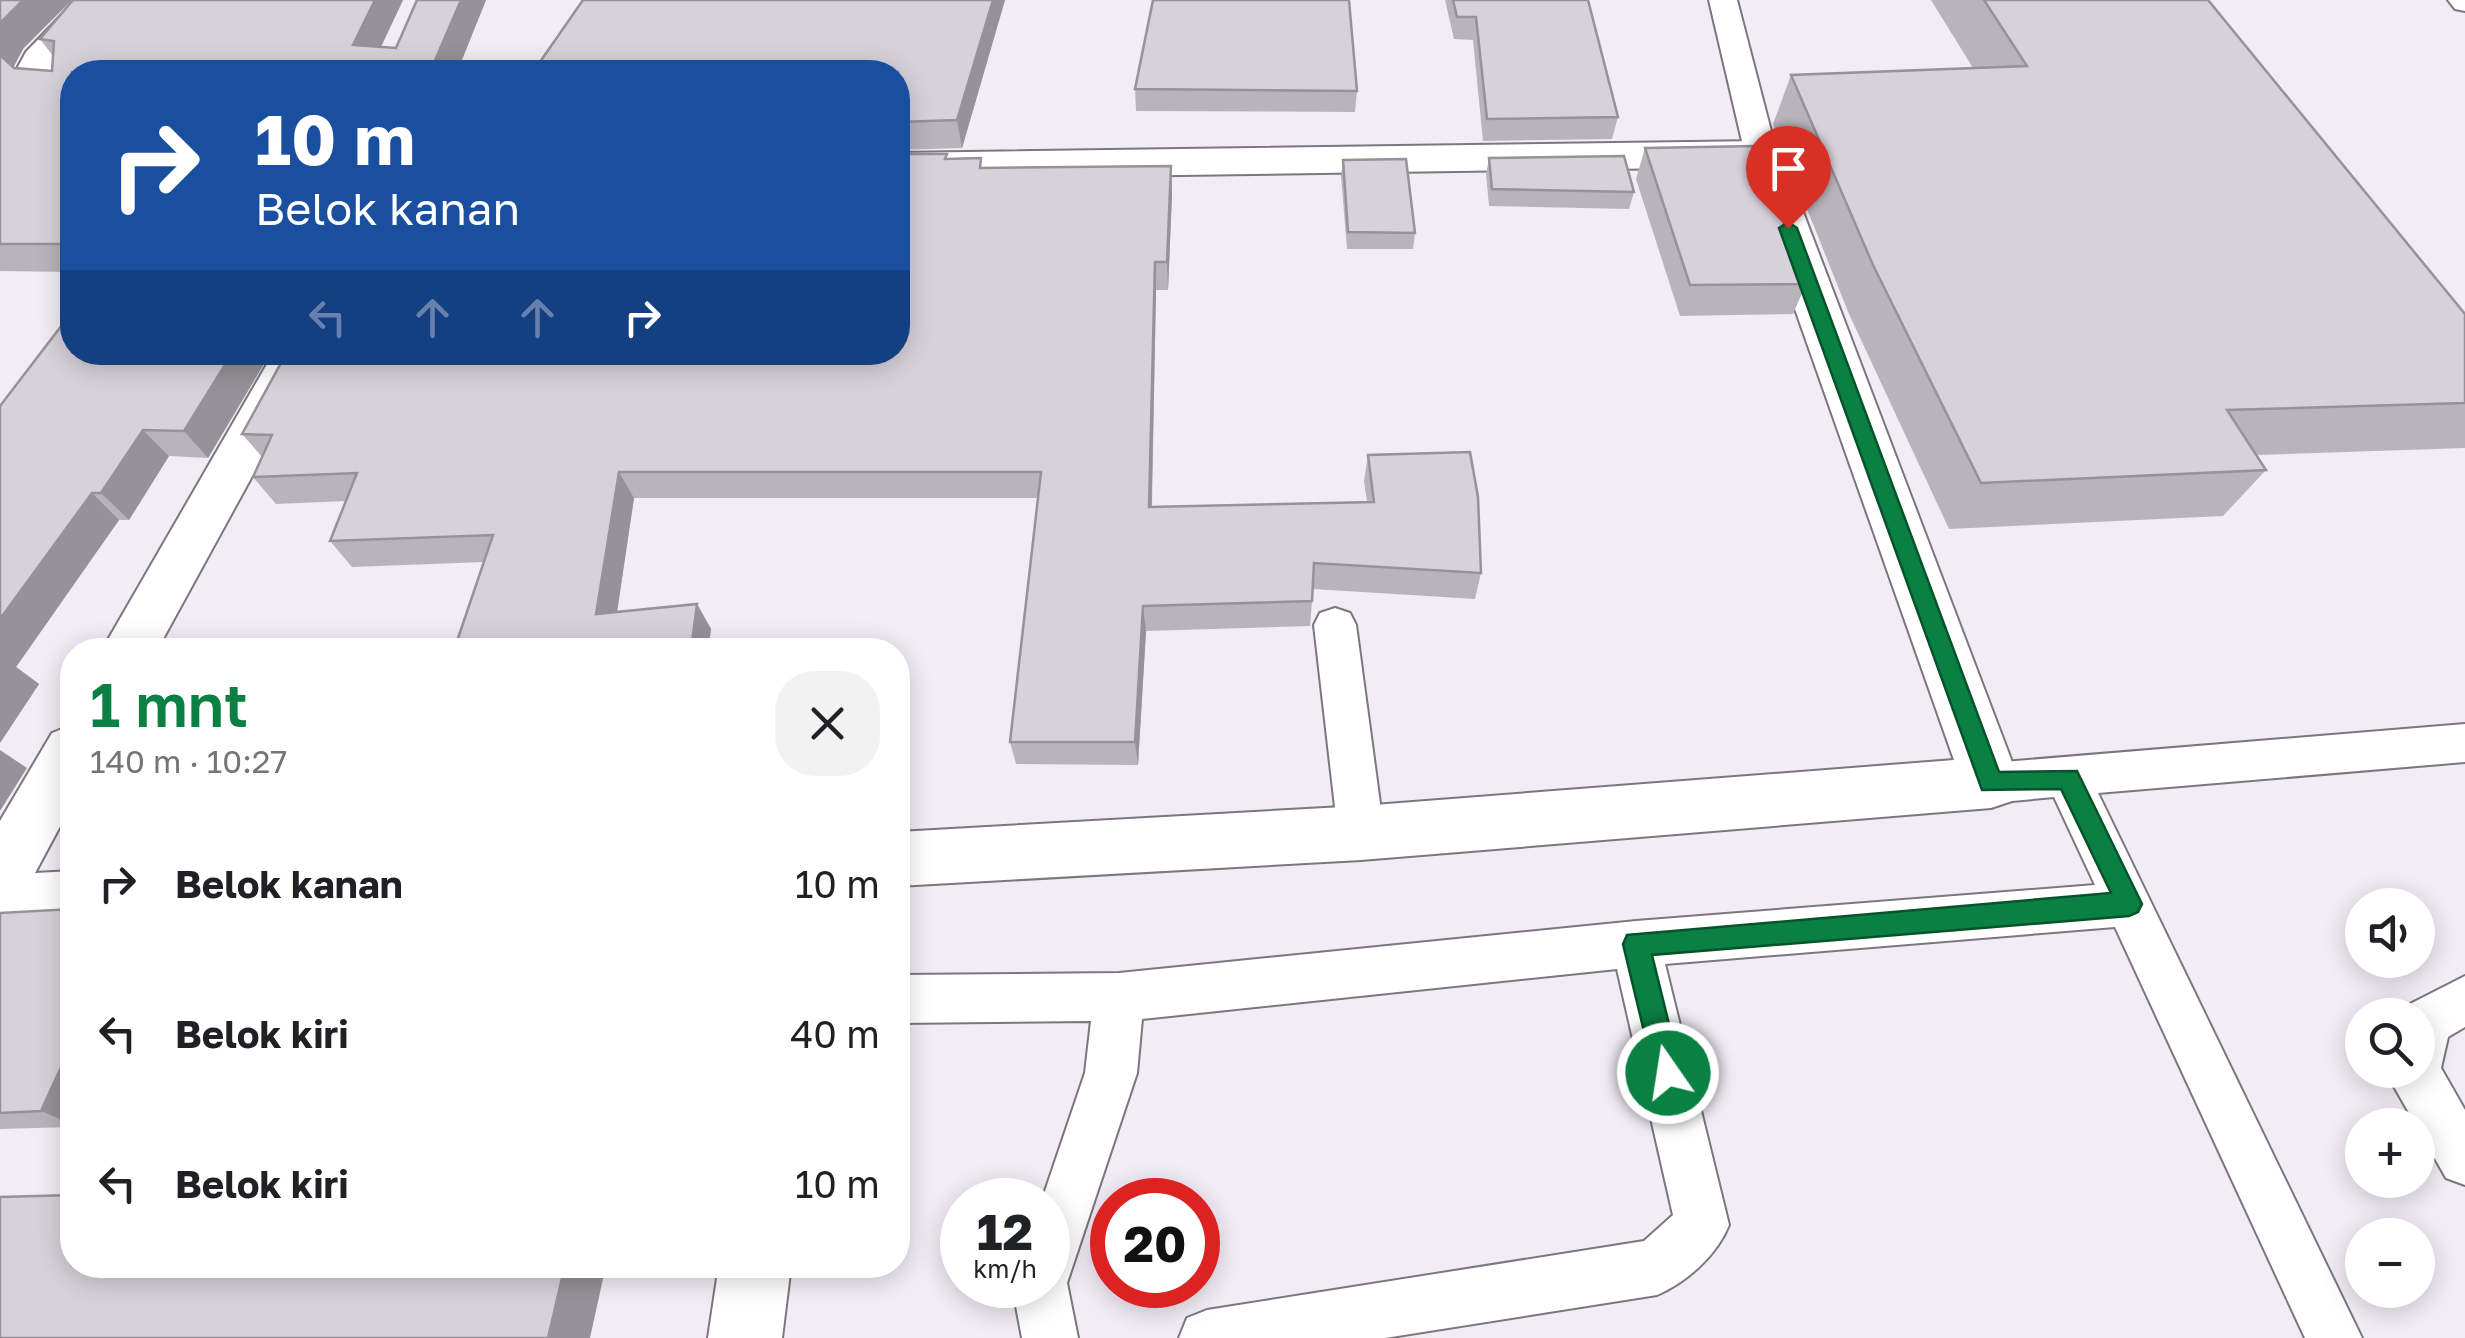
<!DOCTYPE html>
<html lang="id">
<head>
<meta charset="utf-8">
<style>
	body { margin:0; font-family:"Golos Text",sans-serif; background:#f2f2f2; color:#202124; height:100vh; display:flex; flex-direction:column; font-size:38px; white-space:nowrap }
	* { box-sizing:border-box; margin:0 }
	p { font-size:32px; color:#757577 }
	.icon { flex:none; width:55px; height:55px; fill:none; stroke:currentColor; stroke-width:2; stroke-linecap:round; stroke-linejoin:round }
	.map { position:relative; flex:1; overflow:hidden }
	.side { position:absolute; left:60px; top:638px; width:850px; height:640px; display:flex; flex-direction:column; background:#fff; border-radius:40px; box-shadow:0 5px 25px #0003 }
	.side>* { flex:none }
	.top-card { position:absolute; left:60px; top:60px; width:850px; height:305px; border-radius:40px; box-shadow:0 5px 25px #0003; background:#1a4fa0; color:#fff; overflow:hidden }
	.buttons { position:absolute; left:2345px; top:888px; display:grid; gap:20px }
	.buttons a { display:grid; place-items:center; width:90px; height:90px; border-radius:50%; background:#fff; box-shadow:0 5px 25px #0003; font-size:50px }
	.speed { position:absolute; left:940px; top:1178px; display:flex; gap:20px; font-size:50px; font-weight:700; text-align:center }
	.speed>* { display:grid; place-content:center; width:130px; height:130px; border-radius:50%; background:#fff; box-shadow:0 5px 25px #0003; line-height:1 }
	.speed small { font-size:25px; font-weight:400 }
	.speed .limit { border:15px solid #d22; background:#fff; color:#111 }
	.pin { position:absolute; display:grid; place-items:center; width:85px; height:85px; color:#fff; margin:-102px -42px; border-radius:50% 50% 50% 0; rotate:-45deg; box-shadow:0 0 10px #0007 }
	.pin .icon { rotate:45deg }
	.me { position:absolute; width:110px; margin:-55px; rotate:347deg; stroke-linejoin:round; filter:drop-shadow(0 0 8px #0008) }
	.turn { display:flex; align-items:center; gap:35px; height:210px; padding:0 30px; font-size:45px }
	.turn .icon { width:130px; height:130px; stroke-width:2.5 }
	.turn b { display:block; font-size:70px; line-height:85px }
	.lanes { display:flex; align-items:center; height:95px; padding:0 30px; background:#0003; justify-content:center; gap:50px; direction:ltr }
	.lanes .off { opacity:.35 }
	.round { display:grid; place-items:center; flex:none; width:105px; height:105px; border-radius:40px; background:#f2f2f2 }
	.summary { display:flex; align-items:center; justify-content:space-between; height:170px; padding:0 30px }
	h1 { font-size:60px; font-weight:600; line-height:75px; color:#0b8043 }
	ul { padding:0; list-style:none }
	li { display:flex; align-items:center; gap:30px; height:150px; padding:0 30px }
	li div { flex:1 }
	li b { display:block; font-size:38px }
	li em { font-style:normal }
	.map>svg:first-child { display:block }
</style>
</head>
<body>
<div class="map">
<svg width="2465" height="1338" viewBox="0 0 2465 1338">
	<rect width="100%" height="100%" fill="#f2ecf7"/>
	<g fill="none" stroke-linecap="round" stroke-linejoin="round">
		<g stroke="#7b767f" stroke-width="4">
			<g id="lane">
				<path d="M1709,0H1737L1777,154L1772,161L1761,164L1745,154Z"/>
				<path d="M2448,0H2465V11L2455,9Z"/>
				<path d="M1335,608L1350,613L1356,625L1384,833L1377,848L1361,854L1345,848L1338,833L1314,625L1320,613Z"/>
				<path d="M2465,724V762L2098,793L2362,1338H2305L2115,927L1665,964L1729,1225C1717,1255 1687,1282 1657,1295L1385,1338H1179L1187,1318L1207,1310L1644,1241L1673,1215L1617,969L1142,1019L1137,1073L1067,1283L1078,1338H1022L1012,1285H1048V1200H1042L1085,1073L1091,1021L898,1023V975L1119,973L1636,921L2095,885L2054,797L1991,803L1975,797L1969,783L1975,769L1991,763Z"/>
				<path d="M2465,976V1027L2448,1037L2441,1068L2465,1110V1185L2446,1178L2388,1076L2390,1070H2418V1015H2404L2408,1005Z"/>
			</g>
		</g>
		<g stroke="#7b767f" stroke-width="4">
			<g id="street">
				<path d="M76,0H114L54,70L73,72L72,96L37,92L14,74L26,52Z"/>
				<path d="M1761,141L1775,145L1781,154L2020,783L2012,801L1991,808L1361,860L898,886V832L1361,806L1954,760L1745,167L898,179V153Z"/>
				<path d="M274,352H320L157,650H102Z"/>
				<path d="M72,725V804L35,873L72,871V927L0,931V821L52,733Z"/>
				<path d="M719,1265H791L782,1338H708Z"/>
			</g>
		</g>
		<use href="#lane" fill="#fff" fill-rule="evenodd"/>
		<use href="#street" fill="#fff" fill-rule="evenodd"/>
	</g>
	<g fill="#b9b4bc">
		<path d="M0,0L23,49L13,67L52,71L53,56L40,39L73,0H403L381,47L396,48L417,0H486L457,72H72V272L0,271Z"/>
		<path d="M1005,0L962,148L898,150V72Z"/>
		<path d="M1445,0H1588L1618,117L1612,139L1483,141L1473,40L1454,39Z"/>
		<path d="M1931,0H2208L2465,314V448L2257,455L2266,470L2223,516L1949,529L1849,314L1773,124L1791,75L1973,68Z"/>
		<path d="M1135,89L1357,91L1355,112L1136,111Z"/>
		<path d="M1645,148L1806,284L1793,314L1680,316L1636,179Z"/>
		<path d="M1489,158L1634,192L1629,209L1489,206L1486,174Z"/>
		<path d="M948,159L983,168L1171,166L1172,195L1168,290H1156L1152,507L1367,502L1364,481L1368,455L1481,573L1475,599L1313,589L1310,626L1146,631L1138,765L1016,764L1010,742L1038,498H634L617,612L697,604L711,629L708,650L484,562L352,567L330,541L346,501L276,504L253,477L262,457L242,434Z"/>
		<path d="M1343,160L1415,233L1413,249H1347L1341,176Z"/>
		<path d="M72,352H271L208,458L169,456L129,520H119L16,667L39,684L0,743Z"/>
		<path d="M72,909V1127L0,1129V913Z"/>
	</g>
	<g fill="#969299">
		<path d="M23,0H72L23,49L11,72L0,59V23Z"/>
		<path d="M375,0H403L369,72L353,45Z"/>
		<path d="M461,0H486L457,72H430Z"/>
		<path d="M993,0H1005L962,148L957,120Z"/>
		<path d="M1171,166L1172,195L1168,290L1167,262Z"/>
		<path d="M1155,262L1156,290L1151,533L1149,507Z"/>
		<path d="M233,352H271L208,458L184,431Z"/>
		<path d="M143,430L169,456L129,520L101,493Z"/>
		<path d="M619,472L634,498L613,639L596,614Z"/>
		<path d="M92,493L119,520L16,667L39,684L0,743V619Z"/>
		<path d="M697,604L711,629L708,650H691Z"/>
		<path d="M1143,606L1146,631L1138,765L1135,742Z"/>
		<path d="M0,750L27,768L0,811Z"/>
		<path d="M72,1043V1124L41,1111Z"/>
		<path d="M565,1265H606L590,1338H548Z"/>
	</g>
	<g fill="#d7d1db" stroke="#969299" stroke-width="2.5">
		<path d="M0,0H23L0,23Z"/>
		<path d="M73,0H375L353,45L396,48L417,0H461L430,72H72V244H0V55L14,68L52,71L54,41L40,39Z"/>
		<path d="M583,0H993L957,120L898,122V72H533Z"/>
		<path d="M1153,0H1349L1357,91L1135,89Z"/>
		<path d="M1453,0H1588L1618,117L1487,119L1476,17H1457Z"/>
		<path d="M1984,0H2208L2465,314V403L2227,410L2266,470L1981,483L1873,265L1791,75L2027,66Z"/>
		<path d="M1756,146L1806,284L1690,285L1645,148Z"/>
		<path d="M898,154H947L945,159L981,158L980,168L1171,166L1167,262H1155L1149,507L1374,502L1368,455L1470,452L1478,497L1481,573L1314,563L1312,601L1143,606L1135,742H1010L1041,472H619L596,614L697,604L691,650H454L493,535L330,541L357,473L253,477L272,435L242,434L287,352H898Z"/>
		<path d="M1624,156L1634,192L1492,189L1489,158Z"/>
		<path d="M1406,159L1415,233L1348,232L1343,160Z"/>
		<path d="M72,312V352H233L184,431L143,430L101,493H92L0,619V406Z"/>
		<path d="M72,909V1043L41,1111L0,1113V913Z"/>
		<path d="M72,1195V1265H565L548,1338H0V1197Z"/>
	</g>
	<path fill="#0b8043" stroke="#07532c" stroke-width="2.5" d="M1788,222L1797,228L1999,772L2077,771L2142,904L2138,912L2129,916L1652,955L1681,1073L1677,1083L1668,1087L1658,1083L1654,1073L1623,944L1627,935L2111,893L2061,789L1982,790L1779,228Z"/>
</svg>
<div class="buttons">
<a><svg class="icon" aria-label="sound" viewBox="0 0 24 24"><path d="M4 9h4l5-4v14l-5-4H4zM17 9q2 3 0 6"/></svg></a>
<a><svg class="icon" aria-label="search" viewBox="0 0 24 24"><circle cx="10" cy="10" r="6"/><path d="M15 15l6 6"/></svg></a>
<a>+</a>
<a>−</a>
</div>
<div class="speed"><div>12<small>km/h</small></div><div class="limit">20</div></div>
<div class="pin" style="left:1788px;top:228px;background:#d93025"><svg class="icon" aria-label="arrive" viewBox="0 0 24 24"><path d="M6 21V4h12l-3 4 3 4H6"/></svg></div>
<svg class="me" style="left:1668px;top:1073px" viewBox="-20 -20 40 40"><circle r="17" fill="#0b8043" stroke="#fff" stroke-width="3"/><path d="M0-11L8 9 0 5-8 9z" fill="#fff"/></svg>
<div class="top-card">
<div class="turn"><svg class="icon" aria-label="right" viewBox="0 0 24 24"><path d="M7 20v-9h11M14 6l5 5-5 5"/></svg><div><b>10 m</b>Belok kanan</div></div>
<div class="lanes"><svg class="icon off" aria-label="left" viewBox="0 0 24 24"><path d="M17 20v-9H6M10 6l-5 5 5 5"/></svg><svg class="icon off" aria-label="ahead" viewBox="0 0 24 24"><path d="M12 20V5M6 11l6-6 6 6"/></svg><svg class="icon off" aria-label="ahead" viewBox="0 0 24 24"><path d="M12 20V5M6 11l6-6 6 6"/></svg><svg class="icon" aria-label="right" viewBox="0 0 24 24"><path d="M7 20v-9h11M14 6l5 5-5 5"/></svg></div>
</div>
<section class="side">
<div class="summary"><div><h1>1 mnt</h1><p>140 m · 10:27</p></div><a class="round"><svg class="icon" aria-label="close" viewBox="0 0 24 24"><path d="M6 6l12 12M18 6L6 18"/></svg></a></div>
<ul>
<li><svg class="icon" aria-label="right" viewBox="0 0 24 24"><path d="M7 20v-9h11M14 6l5 5-5 5"/></svg><div><b>Belok kanan</b></div><em>10 m</em></li>
<li><svg class="icon" aria-label="left" viewBox="0 0 24 24"><path d="M17 20v-9H6M10 6l-5 5 5 5"/></svg><div><b>Belok kiri</b></div><em>40 m</em></li>
<li><svg class="icon" aria-label="left" viewBox="0 0 24 24"><path d="M17 20v-9H6M10 6l-5 5 5 5"/></svg><div><b>Belok kiri</b></div><em>10 m</em></li>
</ul>
</section>
</div>
</body>
</html>
